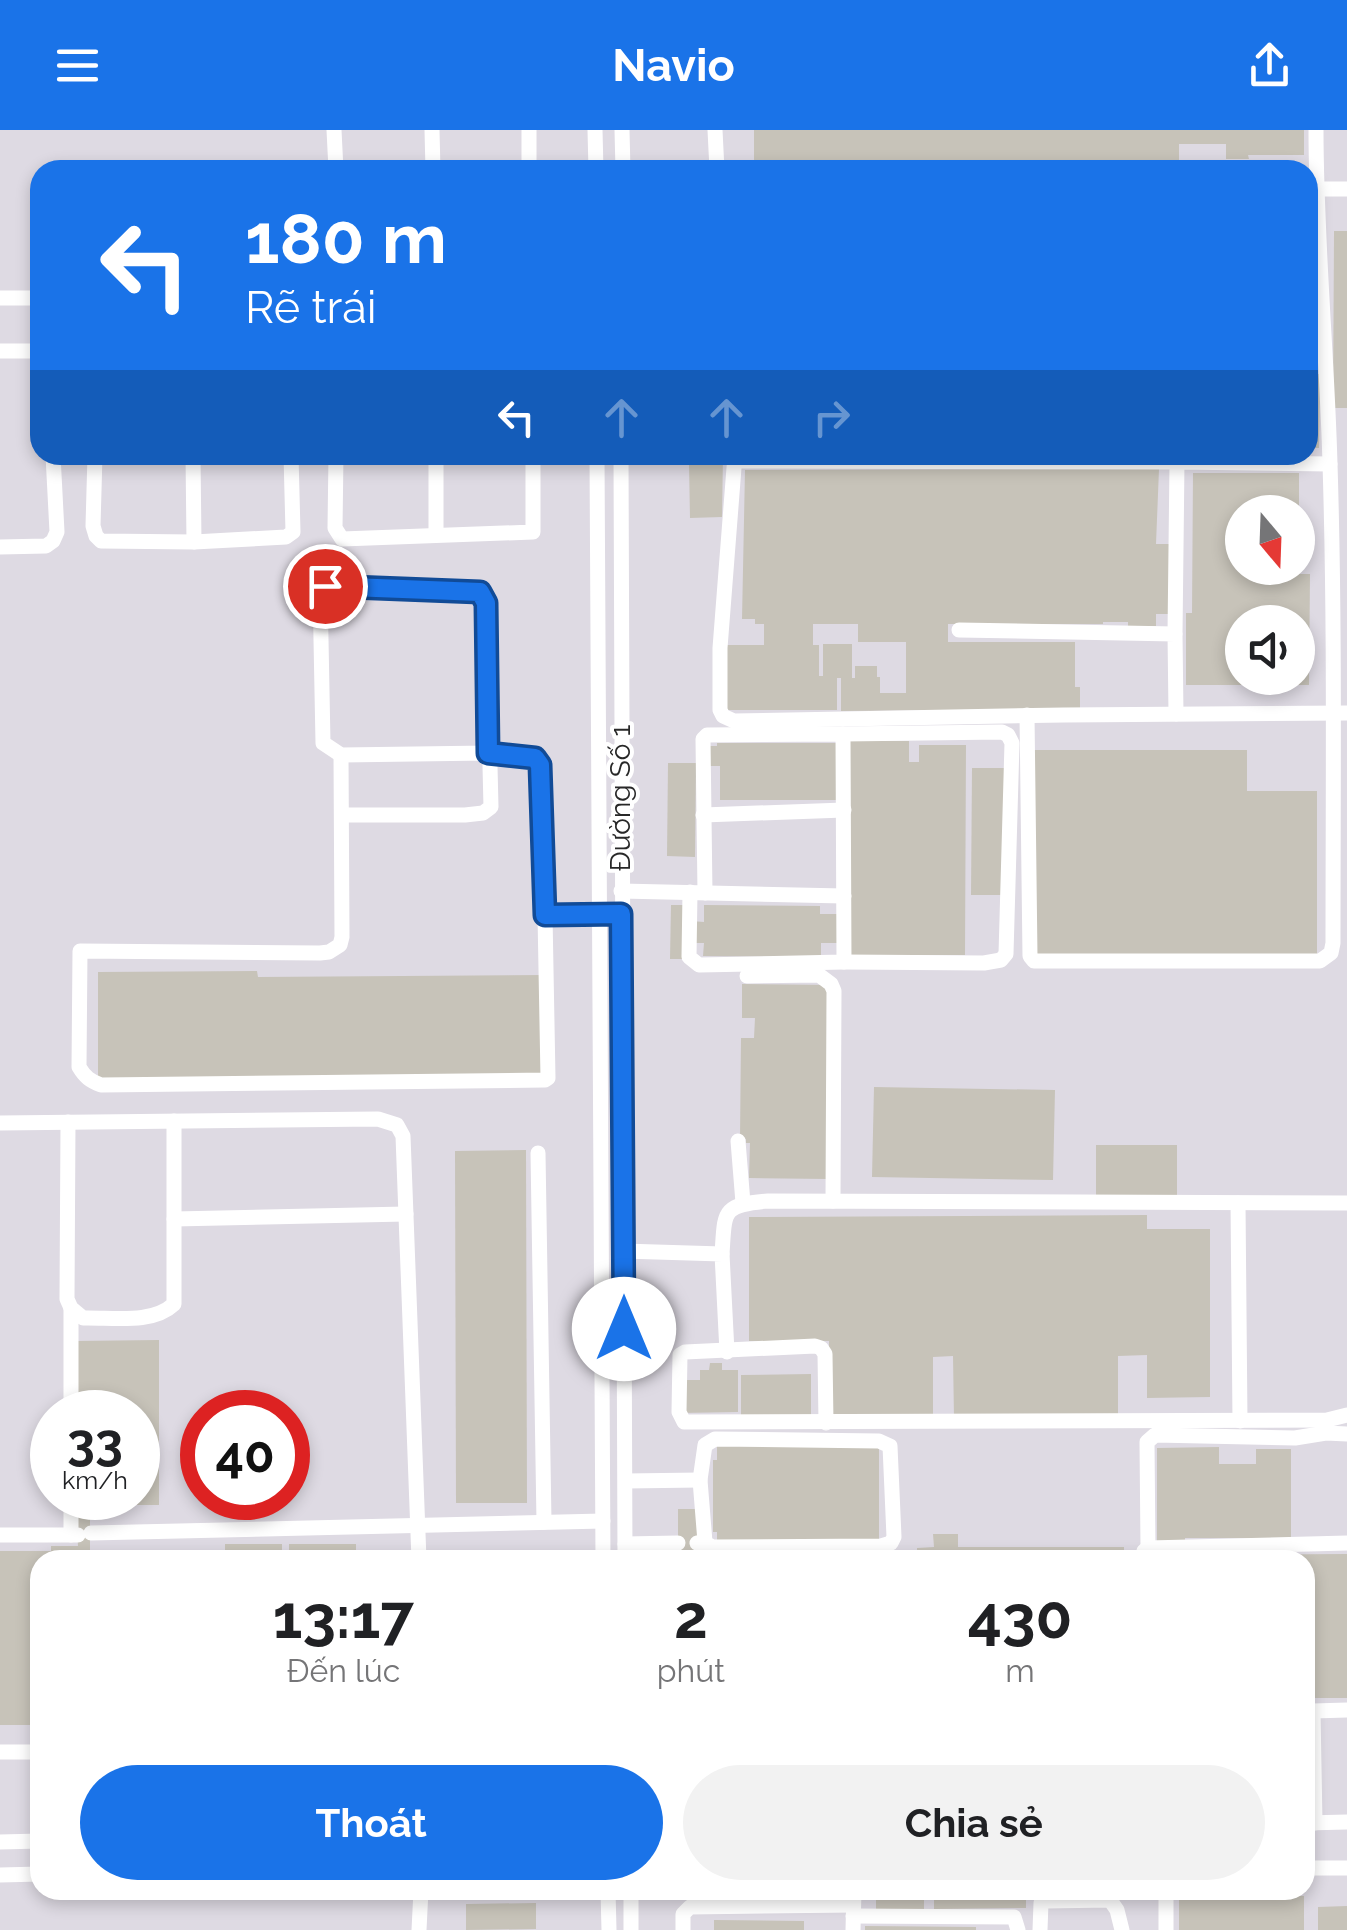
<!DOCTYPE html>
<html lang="vi">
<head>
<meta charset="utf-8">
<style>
	body { margin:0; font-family:Raleway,sans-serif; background:#f2f2f2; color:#202124; height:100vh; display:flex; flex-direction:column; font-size:38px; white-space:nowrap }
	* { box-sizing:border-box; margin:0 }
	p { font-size:32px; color:#757577 }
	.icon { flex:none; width:55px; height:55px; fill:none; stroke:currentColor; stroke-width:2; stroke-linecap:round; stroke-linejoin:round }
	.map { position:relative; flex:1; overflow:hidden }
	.panel { position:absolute; left:30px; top:1420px; width:1285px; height:350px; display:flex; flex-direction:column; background:#fff; border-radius:30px; box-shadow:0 5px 15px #0003 }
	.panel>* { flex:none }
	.guide { position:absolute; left:30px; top:30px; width:1288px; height:305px; border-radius:30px; box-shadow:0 5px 15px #0003; background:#1a73e8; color:#fff; overflow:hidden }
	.needle { width:65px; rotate:161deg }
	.fabs { position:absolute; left:1225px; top:365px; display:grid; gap:20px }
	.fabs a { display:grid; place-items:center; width:90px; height:90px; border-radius:50%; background:#fff; box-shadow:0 5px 15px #0003; font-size:50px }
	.speed { position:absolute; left:30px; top:1260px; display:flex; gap:20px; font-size:50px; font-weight:700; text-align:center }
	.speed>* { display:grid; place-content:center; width:130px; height:130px; border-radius:50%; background:#fff; box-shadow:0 5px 15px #0003; line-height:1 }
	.speed small { font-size:25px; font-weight:400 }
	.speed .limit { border:15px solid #d22; background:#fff; color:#111 }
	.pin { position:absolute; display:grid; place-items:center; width:85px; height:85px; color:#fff; margin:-42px; border:5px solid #fff; border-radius:50%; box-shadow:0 2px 10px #0007 }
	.me { position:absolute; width:110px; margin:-55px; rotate:0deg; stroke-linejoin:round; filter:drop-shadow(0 0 8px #0008) }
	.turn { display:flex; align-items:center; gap:35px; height:210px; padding:0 50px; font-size:45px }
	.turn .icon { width:130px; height:130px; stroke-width:2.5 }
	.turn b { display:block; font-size:70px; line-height:85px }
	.lanes { display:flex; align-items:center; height:95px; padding:0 50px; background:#0003; justify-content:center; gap:50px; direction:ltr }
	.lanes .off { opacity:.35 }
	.eta { display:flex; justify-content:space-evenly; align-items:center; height:170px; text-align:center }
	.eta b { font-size:60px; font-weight:700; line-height:70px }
	.action { display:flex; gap:20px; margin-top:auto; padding:20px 50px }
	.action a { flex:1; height:115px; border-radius:60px; background:#1a73e8; color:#fff; font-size:40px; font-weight:700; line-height:115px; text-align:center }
	.action a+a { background:#f2f2f2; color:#202124 }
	header { display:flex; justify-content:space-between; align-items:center; height:130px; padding:0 50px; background:#1a73e8; color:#fff; font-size:45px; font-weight:700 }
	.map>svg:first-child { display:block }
</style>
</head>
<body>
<header><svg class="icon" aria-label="menu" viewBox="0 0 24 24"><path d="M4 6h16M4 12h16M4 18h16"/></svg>Navio<svg class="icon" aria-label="share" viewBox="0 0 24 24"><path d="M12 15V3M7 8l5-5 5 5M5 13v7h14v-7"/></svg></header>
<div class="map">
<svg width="1347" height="1800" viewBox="0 0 1347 1800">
	<rect width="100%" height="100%" fill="#ece7d9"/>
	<path fill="#dedae3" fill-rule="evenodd" d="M0,0H1347V1800H0ZM40,40H1308V325H40ZM1242,382H1298V438H1242ZM1242,492H1298V548H1242ZM52,1282H138V1368H52ZM202,1282H288V1368H202ZM40,1430H1305V1760H40Z"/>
	<g fill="#c7c3b9" fill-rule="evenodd">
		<path d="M754,0H1304V25H1248L1249,29H1226V14H1179V40H754Z"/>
		<path d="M1334,101H1347V278H1333Z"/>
		<path d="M1308,244H1320L1319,318H1308Z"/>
		<path d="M682,325H723L722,387L690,388L689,333H682Z"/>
		<path d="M1159,339L1156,414H1171V484H1156V496H1128V492H1103V494H948V512H1075V557H1080V579L841,581V548H837V580H724L726,515H764V494H755V489H742L745,340ZM813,494H858V512H906V563H880V547H877V536H855V548H852V514H823V546H819V515H813Z"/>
		<path d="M1193,343H1299V382H1242V438H1299V444H1310L1309,555H1186V483H1192ZM1242,492H1298V548H1242Z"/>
		<path d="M847,611H909V632H919V615H966L965,825H846Z"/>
		<path d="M717,613H838V670H720V636H708V616H717Z"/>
		<path d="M1032,620H1247V661H1317V825H1031Z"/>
		<path d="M668,633H696L695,727L667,726Z"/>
		<path d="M972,638H1006L1005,765H971Z"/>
		<path d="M671,775H685L684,829H670Z"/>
		<path d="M704,775L820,776V784H839L838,813H821V827L703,826L704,813H691V791L704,792Z"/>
		<path d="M257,841L258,847L545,845V950L98,952V842Z"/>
		<path d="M742,854L830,855L828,1049L749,1048L750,1013H746V1009H740L741,908H754L755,888H742Z"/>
		<path d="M874,957L1055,960L1053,1050L872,1047Z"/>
		<rect x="1096" y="1015" width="81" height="53"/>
		<path d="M526,1020L527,1373H456L455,1021Z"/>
		<path d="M1147,1085V1099H1210V1267L1147,1268V1225L1118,1226V1287L954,1288L953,1226L933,1227V1288L829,1289V1211H749V1087Z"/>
		<path d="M159,1210V1375H90V1421L225,1420V1414H282V1420H289V1414H356V1430H40V1595H0V1421H51V1416H78L75,1368H138V1282H75V1211Z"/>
		<path d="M710,1233H722V1240H738V1282L680,1283V1250H700V1240H709Z"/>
		<path d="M811,1244V1285H741V1245Z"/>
		<path d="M879,1313V1414L717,1415V1402H713V1330H717V1314Z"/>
		<path d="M1219,1317V1334H1256V1319H1291V1408H1185V1413H1157V1318Z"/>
		<path d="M678,1379H697V1423H751V1430H678Z"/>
		<path d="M933,1404H958V1417H1124V1430H917V1418L934,1417Z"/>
		<path d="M1347,1424V1568H1305V1430H1147V1425Z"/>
		<path d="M1304,1766V1800H1179V1767Z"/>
		<path d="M876,1767H924V1782L876,1781Z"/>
		<path d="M934,1768H1026V1778L934,1779Z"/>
		<path d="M536,1773V1799L466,1800V1774Z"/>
		<path d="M1347,1776V1800H1318V1777Z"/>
		<path d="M714,1790L804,1791V1800H714Z"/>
		<path d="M865,1796L976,1797V1800H865Z"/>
	</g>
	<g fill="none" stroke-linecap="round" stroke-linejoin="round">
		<g stroke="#fff" stroke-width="15">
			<path d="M334,0L336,40"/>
			<path d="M432,0L433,40"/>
			<path d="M529,0V40"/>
			<path d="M595,0L596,40"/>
			<path d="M622,0L623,40"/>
			<path d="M715,0L717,40"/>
			<path d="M1308,59H1347"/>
			<path d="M0,168H40"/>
			<path d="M0,221H40"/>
			<path d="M95,325L93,396L96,406L101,411L194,412L286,407L293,402L291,325"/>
			<path d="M193,325L194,412"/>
			<path d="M336,325L335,398L342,409L533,402V325"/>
			<path d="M597,325L603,1430"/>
			<path d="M621,325L625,1430"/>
			<path d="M735,325L720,518V580L723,586L734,591L1064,585L1347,583"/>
			<path d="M735,331L1177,332"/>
			<path d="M436,405V325"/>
			<path d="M0,417L46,416L53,411L57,402L53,325"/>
			<path d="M959,500L1175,504L1176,584"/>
			<path d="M1175,504L1177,332L1330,334"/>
			<path d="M1027,585L1030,826L1034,831H1320L1331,823L1333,813C1333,654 1335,494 1330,334C1327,223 1316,112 1316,0"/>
			<path d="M843,604L1002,602L1008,605L1012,613L1006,824L1001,830L984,833L844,832"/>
			<path d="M341,625L342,807L340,815L329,822L320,823L80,821L79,937C85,947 90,951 101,955L545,950L548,948L545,785"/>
			<path d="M342,685H465L483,683L491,677L486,473L480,462L325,455L320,458L323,613L341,625L488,623L535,628L540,635L545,785L621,784"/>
			<path d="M703,685L844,680"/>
			<path d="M621,761L844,766"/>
			<path d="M690,762L689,827L699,835L844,832L843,604L707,605L703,609L705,763"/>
			<path d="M747,846L819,845L831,854L834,861L833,1071"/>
			<path d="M68,992L67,1169L71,1178L83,1188C111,1187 152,1195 174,1174V991"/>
			<path d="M0,993L378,989L397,995L403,1006L419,1430"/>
			<path d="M738,1011L743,1073"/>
			<path d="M538,1023L544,1392"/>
			<path d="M1238,1073L1240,1291"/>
			<path d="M174,1089L406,1084"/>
			<path d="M623,1121L722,1124L727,1222"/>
			<path d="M722,1124C725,1081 721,1075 768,1071L1347,1073"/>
			<path d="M71,1282V1178"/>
			<path d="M826,1293L825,1224L821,1218L815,1216L685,1222L680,1225L679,1282L684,1292L1327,1290L1347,1285"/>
			<path d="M626,1351L700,1350"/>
			<path d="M91,1403L603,1391"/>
			<path d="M0,1405H78"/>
			<path d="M71,1405V1368"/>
			<path d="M697,1413L705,1412L712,1417L881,1416L891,1413L894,1407L890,1316L879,1311L715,1309L705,1315L700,1350L705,1412"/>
			<path d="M625,1414L678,1413"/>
			<path d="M1148,1418L1147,1312L1155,1305L1295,1308L1326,1303L1347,1304"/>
			<path d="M1144,1430V1421L1148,1418L1347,1413"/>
			<path d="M1305,1581H1313L1315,1693"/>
			<path d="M1313,1581L1347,1580"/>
			<path d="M0,1622H40"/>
			<path d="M1306,1693L1347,1692"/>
			<path d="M0,1712L40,1711"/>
			<path d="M1305,1738H1347"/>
			<path d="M0,1745L40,1744"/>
			<path d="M608,1760L609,1800"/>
			<path d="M631,1760V1800"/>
			<path d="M1166,1760V1800"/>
			<path d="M853,1786L1014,1787L1018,1800"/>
			<path d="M419,1800L421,1760"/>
			<path d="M683,1800V1784L690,1777L853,1775"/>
			<path d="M853,1800L854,1760"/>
			<path d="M1040,1800L1041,1773L1045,1771L1110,1770L1117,1780L1122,1800"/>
		</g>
	</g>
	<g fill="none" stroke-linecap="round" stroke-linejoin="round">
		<g stroke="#114b97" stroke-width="25">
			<path id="route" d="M325,456L480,462L486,473L488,623L535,628L540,635L545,785L621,784L624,1199"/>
		</g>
		<use href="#route" stroke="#1a73e8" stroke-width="18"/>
	</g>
	<g text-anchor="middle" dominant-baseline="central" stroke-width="8" stroke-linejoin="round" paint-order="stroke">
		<g font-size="28" fill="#282828" stroke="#fff">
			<text transform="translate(620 668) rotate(-90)">Đường Số 1</text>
		</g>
	</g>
</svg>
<div class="fabs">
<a><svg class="needle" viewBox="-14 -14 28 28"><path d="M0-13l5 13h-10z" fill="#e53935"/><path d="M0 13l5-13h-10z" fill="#757577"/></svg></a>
<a><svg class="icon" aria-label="sound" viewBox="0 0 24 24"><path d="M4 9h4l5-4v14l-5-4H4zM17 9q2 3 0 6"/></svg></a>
</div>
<div class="speed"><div>33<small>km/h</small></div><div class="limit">40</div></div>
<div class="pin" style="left:325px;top:456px;background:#d93025"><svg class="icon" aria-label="arrive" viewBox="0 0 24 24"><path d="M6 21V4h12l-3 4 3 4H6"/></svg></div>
<svg class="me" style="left:624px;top:1199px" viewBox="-20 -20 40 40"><circle r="19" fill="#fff"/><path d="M0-13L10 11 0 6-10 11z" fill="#1a73e8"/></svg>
<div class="guide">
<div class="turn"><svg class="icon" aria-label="left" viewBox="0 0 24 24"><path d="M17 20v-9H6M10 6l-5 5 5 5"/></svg><div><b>180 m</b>Rẽ trái</div></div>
<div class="lanes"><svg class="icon" aria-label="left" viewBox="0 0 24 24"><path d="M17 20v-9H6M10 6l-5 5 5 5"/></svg><svg class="icon off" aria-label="ahead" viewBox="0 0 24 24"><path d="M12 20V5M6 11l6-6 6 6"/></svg><svg class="icon off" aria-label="ahead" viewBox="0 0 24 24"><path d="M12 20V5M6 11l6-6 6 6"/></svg><svg class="icon off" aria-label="right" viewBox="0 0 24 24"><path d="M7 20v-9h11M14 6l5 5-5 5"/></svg></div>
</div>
<section class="panel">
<div class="eta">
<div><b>13:17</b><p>Đến lúc</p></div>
<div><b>2</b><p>phút</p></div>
<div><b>430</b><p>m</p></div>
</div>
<div class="action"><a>Thoát</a><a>Chia sẻ</a></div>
</section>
</div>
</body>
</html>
